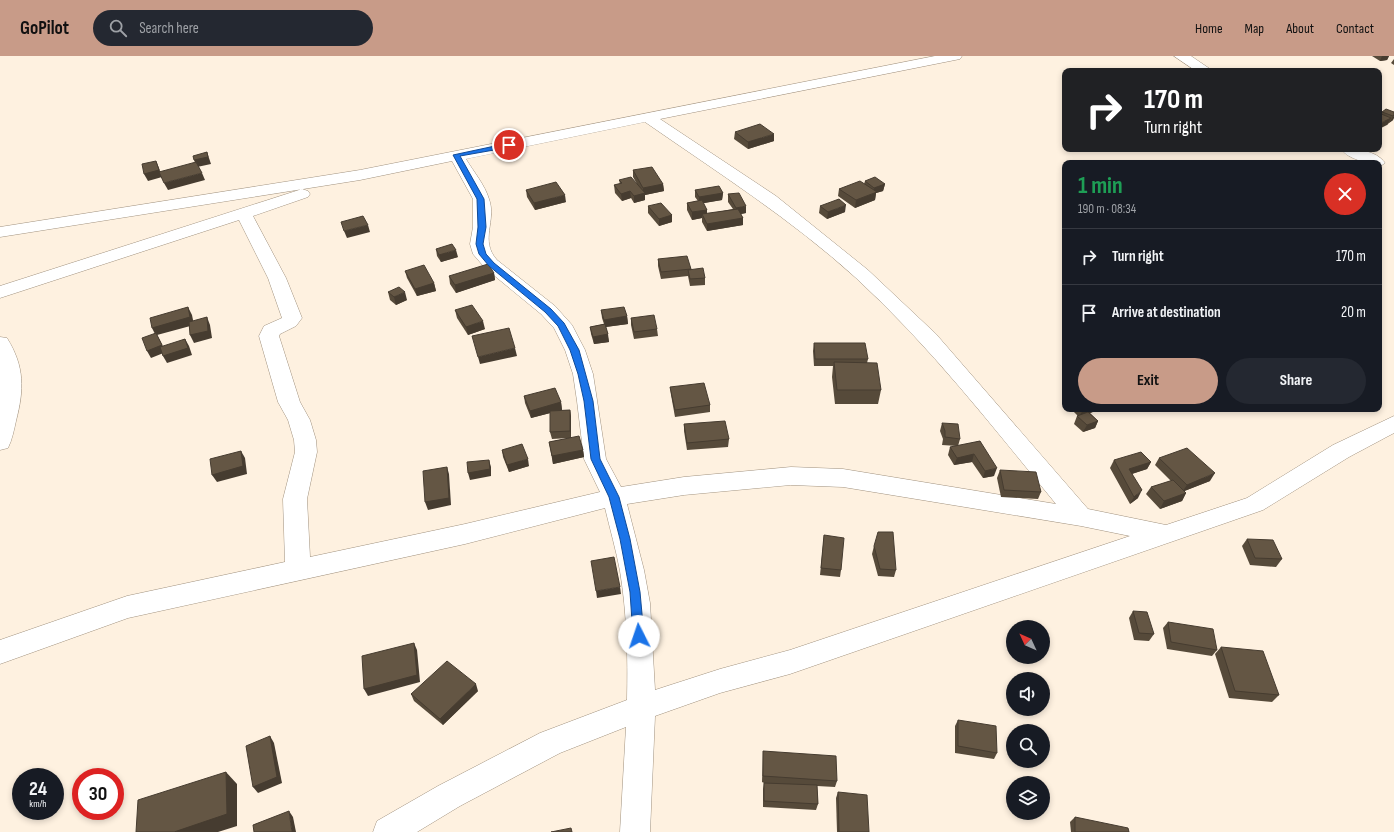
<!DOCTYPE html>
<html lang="en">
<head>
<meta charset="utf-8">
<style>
	body { margin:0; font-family:"Sofia Sans Condensed",sans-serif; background:#242831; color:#f1f3f6; height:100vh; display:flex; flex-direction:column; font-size:15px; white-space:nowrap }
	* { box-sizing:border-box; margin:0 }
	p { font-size:13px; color:#9ea1a6 }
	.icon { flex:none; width:22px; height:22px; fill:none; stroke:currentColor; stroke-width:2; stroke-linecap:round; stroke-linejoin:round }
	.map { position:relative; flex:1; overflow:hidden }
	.side { position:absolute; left:1062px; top:104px; width:320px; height:252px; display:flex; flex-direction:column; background:#171b24; border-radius:8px; box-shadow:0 2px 6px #0003 }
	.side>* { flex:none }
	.top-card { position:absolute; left:1062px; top:12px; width:320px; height:84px; border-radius:8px; box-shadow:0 2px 6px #0003; background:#202124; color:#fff; overflow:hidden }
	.needle { width:26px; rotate:314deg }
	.tools { position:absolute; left:1006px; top:564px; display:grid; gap:8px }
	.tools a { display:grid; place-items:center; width:44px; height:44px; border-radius:50%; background:#171b24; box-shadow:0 2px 6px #0003; font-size:20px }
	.speed { position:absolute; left:12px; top:712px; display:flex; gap:8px; font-size:20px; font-weight:700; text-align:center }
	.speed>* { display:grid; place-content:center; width:52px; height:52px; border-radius:50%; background:#171b24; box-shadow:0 2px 6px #0003; line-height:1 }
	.speed small { font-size:10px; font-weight:400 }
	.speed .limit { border:6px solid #d22; background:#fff; color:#111 }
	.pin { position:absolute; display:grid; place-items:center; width:34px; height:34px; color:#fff; margin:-17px; border:2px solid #fff; border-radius:50%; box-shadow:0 1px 4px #0007 }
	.me { position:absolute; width:44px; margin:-22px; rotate:356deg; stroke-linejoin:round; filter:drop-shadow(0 0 3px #0008) }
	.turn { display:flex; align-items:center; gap:14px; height:84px; padding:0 16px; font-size:18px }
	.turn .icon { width:52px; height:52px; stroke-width:2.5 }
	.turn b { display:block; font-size:28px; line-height:34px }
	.round { display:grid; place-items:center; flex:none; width:42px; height:42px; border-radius:21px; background:#242831 }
	.overview { display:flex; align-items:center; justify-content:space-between; height:68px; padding:0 16px }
	h1 { font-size:24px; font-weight:700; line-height:30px; color:#1e9e55 }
	.action { display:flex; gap:8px; margin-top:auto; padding:8px 16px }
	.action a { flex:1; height:46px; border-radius:24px; background:#c89b88; color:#111; font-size:16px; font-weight:700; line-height:46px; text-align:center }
	.action a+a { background:#242831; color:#f1f3f6 }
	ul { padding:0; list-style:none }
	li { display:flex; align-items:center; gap:12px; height:56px; padding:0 16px; border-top:1px solid #363941 }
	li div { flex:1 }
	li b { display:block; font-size:15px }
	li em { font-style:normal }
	header { display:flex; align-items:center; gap:24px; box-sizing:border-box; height:56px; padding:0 20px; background:#c89b88; color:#111 }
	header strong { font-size:19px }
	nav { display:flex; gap:22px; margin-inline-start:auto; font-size:14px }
	.search { width:280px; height:36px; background:#242831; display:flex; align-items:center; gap:10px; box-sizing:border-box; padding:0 14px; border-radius:22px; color:#9ea1a6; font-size:15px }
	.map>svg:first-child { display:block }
</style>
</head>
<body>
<header>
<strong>GoPilot</strong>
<div class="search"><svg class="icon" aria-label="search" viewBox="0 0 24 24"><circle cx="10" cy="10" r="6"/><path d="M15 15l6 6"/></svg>Search here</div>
<nav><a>Home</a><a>Map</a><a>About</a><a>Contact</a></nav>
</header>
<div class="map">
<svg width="1394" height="776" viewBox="0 0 1394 776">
	<rect width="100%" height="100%" fill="#fef1e0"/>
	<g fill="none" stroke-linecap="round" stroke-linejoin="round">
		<g stroke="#a1927f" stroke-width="1">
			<g id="minor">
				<path d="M935,0H962L960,3L660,63L776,140L868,214L936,278L1088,453L1166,469L1247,442L1333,389L1394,360V377L1349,401L1263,454L790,618L720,637L655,660L650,776H620L626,671L560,697L460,750L417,776H373L377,765L438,730L540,677L627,644C628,601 627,558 620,515C616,494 610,473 605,452L465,488L128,562L0,608V584L127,540L285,506L283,443L295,396L294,384L288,364L278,346L259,280L264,270L282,262L268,222L239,164L0,242V230L296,135L302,133L308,135L310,138L308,141L253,160L286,222L302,262L296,270L280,278L279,280L300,346L310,364L316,384L317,396L307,443L310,501L465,468L600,436L584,403L577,345L573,318L565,294L554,272L541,258L485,212L473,198L470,188L473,171V143L452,105L360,124L0,181V171L360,114ZM645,66C717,116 791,163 856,222C930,290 992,370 1056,448L843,413L791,411L684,421L621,431L606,403L593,318L585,294L572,269L555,250L497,204C479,184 497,165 489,143C485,129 473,115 466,103ZM791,429L843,431L1081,470L1130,480L790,594L720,613L655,634L650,547L644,514L627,448L684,439Z"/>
				<path d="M1174,0H1191L1213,15H1196Z"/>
				<path d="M1341,93C1356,93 1376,94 1385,107L1379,111V107C1367,107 1349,104 1341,93Z"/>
				<path d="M0,281L7,282C25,311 24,334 16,365C14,374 12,384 8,392L0,394Z"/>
			</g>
		</g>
		<use href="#minor" fill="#fff" fill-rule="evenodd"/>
	</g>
	<g fill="#564a3a">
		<path d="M1372,0H1389L1387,4L1380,5Z"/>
		<path d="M1394,3V9L1391,7Z"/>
		<path d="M1382,56H1394L1393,64L1389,67L1387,69L1381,57Z"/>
		<path d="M735,76L774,85L748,93L734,83Z"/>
		<path d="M633,114L663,128L664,135L645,139V144L634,147L631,142L622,145L615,137L614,129L620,128L619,124L637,128L633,121Z"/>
		<path d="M865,125L885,128L883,135L876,137L875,144L855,152L838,140L839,133L864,128Z"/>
		<path d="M526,134L566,146L535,154L527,141Z"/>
		<path d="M695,134L723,137L722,144L703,147L707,154V158L733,153L728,146V138L746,157L741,158L743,162V169L707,175L702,166V162L692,164L687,154V147L698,145L695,141Z"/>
		<path d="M648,150L672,159V166L659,170L648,157Z"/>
		<path d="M820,150L845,156L827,163L819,157Z"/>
		<path d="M436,193L458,201L441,206L437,200Z"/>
		<path d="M658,203L691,213V214L705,222V229L690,230L688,220L661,223L658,210Z"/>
		<path d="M405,215L434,227L436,235L417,240L407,222Z"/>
		<path d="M494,217L495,224L456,237L450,228L449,220Z"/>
		<path d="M388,236L407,244L396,249L390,244Z"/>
		<path d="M455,254L485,273L468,279L457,262Z"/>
		<path d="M601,254L627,260L628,268L606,271L609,286L594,288L591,278L590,271L604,268L602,262Z"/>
		<path d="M631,262L657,273L658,280L634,283L631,269Z"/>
		<path d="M814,287L868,303L867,307L881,334L878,348H835L832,321L833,310H814L813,295Z"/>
		<path d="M670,331L710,349V356L675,361L671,339Z"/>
		<path d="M524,340L561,346L562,354L557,355L570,354L571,361V382L583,394L584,401L553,408L549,386L569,382L552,383L550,376V357L531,362L525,347Z"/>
		<path d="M1071,353H1101L1090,357L1098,365L1095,372L1083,376L1074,368L1077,360H1078Z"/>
		<path d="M942,367L960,383L958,390L980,385L994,420L983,422L972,406L954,409L948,399L950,391L957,390L942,389L943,383L940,375Z"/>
		<path d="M684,368L729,383L728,391L687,394L684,375Z"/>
		<path d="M502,394L529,410L509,416L503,401Z"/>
		<path d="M1159,402L1210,425L1184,435L1186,437L1182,445L1160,453L1146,438L1151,431L1171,425L1155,409Z"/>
		<path d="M1114,404L1151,406L1147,413L1132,418L1138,442L1130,448L1110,412Z"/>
		<path d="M1000,414L1041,436L1038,443L1001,441L997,422Z"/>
		<path d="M824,479L841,514L840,521L820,519Z"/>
		<path d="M1247,483L1282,503L1276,511L1250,509L1242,490Z"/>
		<path d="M874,490L896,514L894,521L878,520L872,498Z"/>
		<path d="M1133,555L1154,578L1149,585L1134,584L1129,562Z"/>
		<path d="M1168,566L1217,594L1212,600L1167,593L1163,572Z"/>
		<path d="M1221,591L1279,639L1272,646L1229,642L1215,598Z"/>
		<path d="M478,635L443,669L414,645L411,638Z"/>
		<path d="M958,664L997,697L994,703L955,697V670Z"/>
		<path d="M763,695L837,725L835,731L817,730L818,748L816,754L763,751V733L764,727L762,726Z"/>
		<path d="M838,736L869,776H837L836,742Z"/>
		<path d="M1075,761L1129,776H1071L1070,766Z"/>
	</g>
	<g fill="#463c30">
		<path d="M1382,0H1389L1387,4L1380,5Z"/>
		<path d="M1394,59V62L1393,64L1389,67Z"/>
		<path d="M1391,62L1387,69L1379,73V68Z"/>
		<path d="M774,78V85L748,93V86Z"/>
		<path d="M207,96L211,108L197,111L194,104Z"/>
		<path d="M156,105L159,112L162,121L148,125L144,118Z"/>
		<path d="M202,117L205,124L168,134L164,127Z"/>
		<path d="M663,128L664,135L645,139V144L634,147V140L643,137V132Z"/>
		<path d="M885,128L883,135L876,137L875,144L855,152L856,144L873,138L874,132Z"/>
		<path d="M630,135L631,142L622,145L621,138Z"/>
		<path d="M723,137L722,144L699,148V141Z"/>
		<path d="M565,139L566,146L535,154L534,147Z"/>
		<path d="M846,149L845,156L827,163L828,156Z"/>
		<path d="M746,150V157L735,159L736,152Z"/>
		<path d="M707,154V161L702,158V162L692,164V156Z"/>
		<path d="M672,159V166L659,170V163Z"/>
		<path d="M743,162V169L707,175V168Z"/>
		<path d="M368,169L370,176L347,182L344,175Z"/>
		<path d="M456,194L458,201L441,206L439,199Z"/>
		<path d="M494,217L495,224L456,237L455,229Z"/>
		<path d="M434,227L436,235L417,240L415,233Z"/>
		<path d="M405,236L407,244L396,249L394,241Z"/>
		<path d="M188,251L192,259L194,269L157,279L166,296L151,302L147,295L156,280L152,272Z"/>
		<path d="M627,260L628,268L605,271L604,264Z"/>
		<path d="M207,261L210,269L212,282L194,287L190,279Z"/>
		<path d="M483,265L485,273L468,279L466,271Z"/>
		<path d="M608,278L609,286L594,288L593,281Z"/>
		<path d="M185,283L189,290L192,299L167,307L163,300Z"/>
		<path d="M515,292L517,300L480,308L478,301Z"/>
		<path d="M561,346L562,354L531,362L530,355Z"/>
		<path d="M1084,353H1101L1079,361L1083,354Z"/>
		<path d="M570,354L571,361V382L570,375Z"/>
		<path d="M1098,365L1095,372L1083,376L1087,369Z"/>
		<path d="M583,394L584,401L553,408L552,400Z"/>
		<path d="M241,395L245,402L247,418L217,426L212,419Z"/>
		<path d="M974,398L972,406L954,409L957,402Z"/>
		<path d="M528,403L529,410L509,416L507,409Z"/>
		<path d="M489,404L491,411V420L470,424L468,417Z"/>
		<path d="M1151,406L1147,413L1125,420L1129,413Z"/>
		<path d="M447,411L449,418L451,449L428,454L425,446Z"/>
		<path d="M997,412L994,420L983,422L985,415Z"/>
		<path d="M1215,417L1210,425L1182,436L1187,429Z"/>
		<path d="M1142,434L1138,442L1130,448L1134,441Z"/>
		<path d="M1186,437L1182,445L1160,453L1164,445Z"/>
		<path d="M620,531L621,538L597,542L596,535Z"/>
		<path d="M414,587L417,594L420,626L368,640L364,633Z"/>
		<path d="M476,628L478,635L443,669L440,663Z"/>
		<path d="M270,680L274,687L282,727L258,737L253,731Z"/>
		<path d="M226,716L237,728V770L218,776H174Z"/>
		<path d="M289,755L293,761L296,776H292Z"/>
	</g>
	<g fill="#645644" stroke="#463c30">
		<path d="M1386,53L1394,56V59L1393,60L1382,56Z"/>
		<path d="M1379,57L1391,62L1379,68Z"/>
		<path d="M760,68L774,78L748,86L735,76Z"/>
		<path d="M207,96L208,101L194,104L193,100Z"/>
		<path d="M156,105L159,114L144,118L142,108Z"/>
		<path d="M196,106L202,117L164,127L159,116Z"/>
		<path d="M652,111L663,128L643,132L633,114Z"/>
		<path d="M631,121L645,137L634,140L630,135L621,138L614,129L622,127L619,124Z"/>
		<path d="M875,121L885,128L874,132L865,125Z"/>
		<path d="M860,125L877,136L856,144L839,133Z"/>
		<path d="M556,126L565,139L534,147L526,134Z"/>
		<path d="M719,130L723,137L699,141L695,134Z"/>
		<path d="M739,137L746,150L736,152L728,138Z"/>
		<path d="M839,143L846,149L828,156L820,150Z"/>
		<path d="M702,144L707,154L692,156L687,147Z"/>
		<path d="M661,147L672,159L659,163L648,150Z"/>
		<path d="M738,153L743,162L707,168L702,158Z"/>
		<path d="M363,160L368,169L344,175L341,166Z"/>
		<path d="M452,188L456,194L439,199L436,193Z"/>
		<path d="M687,200L691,213L661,216L658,203Z"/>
		<path d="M488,208L494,217L455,229L449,220Z"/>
		<path d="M424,209L434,227L415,233L405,215Z"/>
		<path d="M703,212L705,222L690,223L688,214Z"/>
		<path d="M399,231L405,236L394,241L388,236Z"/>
		<path d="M472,249L483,265L466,271L455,254Z"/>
		<path d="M188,251L190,261L152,272L150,262Z"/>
		<path d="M624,251L627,260L604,264L601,254Z"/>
		<path d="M654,259L657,273L634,276L631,262Z"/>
		<path d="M207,261L208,275L190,279L189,266Z"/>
		<path d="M605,268L608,278L593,281L590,271Z"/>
		<path d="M509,272L515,292L478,301L472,280Z"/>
		<path d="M156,277L162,289L147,295L142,282Z"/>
		<path d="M185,283L188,292L163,300L160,291Z"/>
		<path d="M814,287H865L868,303H815Z"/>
		<path d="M834,306L877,307L881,334H837Z"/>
		<path d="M704,327L710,349L675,354L670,331Z"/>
		<path d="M555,332L561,346L530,355L524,340Z"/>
		<path d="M570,354V375L550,376V355Z"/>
		<path d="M1088,356L1098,365L1087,369L1077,360Z"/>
		<path d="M725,365L729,383L687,387L684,368Z"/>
		<path d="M942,367L958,368L960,383L945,381V375Z"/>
		<path d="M579,380L583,394L552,400L549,386Z"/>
		<path d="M980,385L997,412L985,415L974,398L957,402L950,391Z"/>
		<path d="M522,388L528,403L507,409L502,394Z"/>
		<path d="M1187,392L1215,417L1187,429L1159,402Z"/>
		<path d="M241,395L243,410L212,419L210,403Z"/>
		<path d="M1141,396L1151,406L1129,413L1142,434L1134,441L1114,404Z"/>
		<path d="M489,404L490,413L468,417L467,406Z"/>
		<path d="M447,411L449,442L425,446L423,415Z"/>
		<path d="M1000,414L1036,416L1041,436L1004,434Z"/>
		<path d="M1173,424L1186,437L1164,445L1151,431Z"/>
		<path d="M878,476H893L896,514L880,513L874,490Z"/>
		<path d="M824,479L844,482L841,514L821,512Z"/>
		<path d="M1247,483L1273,484L1282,503L1255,502Z"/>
		<path d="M614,501L620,531L596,535L591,505Z"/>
		<path d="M1133,555L1147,556L1154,578L1139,577Z"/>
		<path d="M1168,566L1213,573L1217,594L1171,586Z"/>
		<path d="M414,587L417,619L364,633L362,600Z"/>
		<path d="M1221,591L1263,595L1279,639L1235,635Z"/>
		<path d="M447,605L476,628L440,663L411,638Z"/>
		<path d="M958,664L996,670L997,697L958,690Z"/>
		<path d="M270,680L277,721L253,731L246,690Z"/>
		<path d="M763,695L836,700L837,725L763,720Z"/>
		<path d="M226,716L227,758L174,776H136L138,744Z"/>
		<path d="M764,727L817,729L818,748L764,745Z"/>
		<path d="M838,736L867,739L869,776H839Z"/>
		<path d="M289,755L292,776H254L253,769Z"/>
		<path d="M1075,761L1128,772L1129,776H1075Z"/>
		<path d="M571,772L572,776H551Z"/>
	</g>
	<path fill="#1a73e8" stroke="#114b97" d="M509,87L512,89L511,91L460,100L484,143L486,171L483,188L486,198L494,207L551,253L564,267L579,294L593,345L600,403L619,441L630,483L640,536L644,580L643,584H635L633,580L630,536L620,483L609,441L591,403L584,345L578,318L570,294L558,270L545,256L489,210L479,198L476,188L478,171L477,143L453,99Z"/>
</svg>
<div class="tools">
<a><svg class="needle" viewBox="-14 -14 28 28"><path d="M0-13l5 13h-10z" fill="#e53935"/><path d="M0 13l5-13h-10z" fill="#9ea1a6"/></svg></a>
<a><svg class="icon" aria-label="sound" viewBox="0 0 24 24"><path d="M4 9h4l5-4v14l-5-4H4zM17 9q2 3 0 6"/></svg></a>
<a><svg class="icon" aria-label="search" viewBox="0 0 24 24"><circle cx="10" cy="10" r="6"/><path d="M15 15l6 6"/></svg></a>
<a><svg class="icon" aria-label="layers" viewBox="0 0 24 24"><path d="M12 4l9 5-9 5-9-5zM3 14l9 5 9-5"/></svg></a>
</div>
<div class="speed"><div>24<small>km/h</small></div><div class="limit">30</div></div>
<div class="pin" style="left:509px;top:89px;background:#d93025"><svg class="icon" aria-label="arrive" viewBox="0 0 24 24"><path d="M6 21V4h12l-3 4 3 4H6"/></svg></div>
<svg class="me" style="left:639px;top:580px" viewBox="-20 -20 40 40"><circle r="19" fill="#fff"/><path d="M0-13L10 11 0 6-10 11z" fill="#1a73e8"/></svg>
<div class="top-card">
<div class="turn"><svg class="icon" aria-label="right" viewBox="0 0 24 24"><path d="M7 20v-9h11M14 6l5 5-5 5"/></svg><div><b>170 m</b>Turn right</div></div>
</div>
<section class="side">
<div class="overview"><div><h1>1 min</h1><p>190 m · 08:34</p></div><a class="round" style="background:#d93025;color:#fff"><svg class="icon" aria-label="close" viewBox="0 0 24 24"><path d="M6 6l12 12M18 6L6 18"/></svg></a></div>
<ul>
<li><svg class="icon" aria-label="right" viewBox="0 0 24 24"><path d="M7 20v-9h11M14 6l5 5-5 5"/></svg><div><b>Turn right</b></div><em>170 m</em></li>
<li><svg class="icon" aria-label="arrive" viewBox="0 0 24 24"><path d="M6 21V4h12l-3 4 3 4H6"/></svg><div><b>Arrive at destination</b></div><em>20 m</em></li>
</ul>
<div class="action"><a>Exit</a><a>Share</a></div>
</section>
</div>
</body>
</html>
